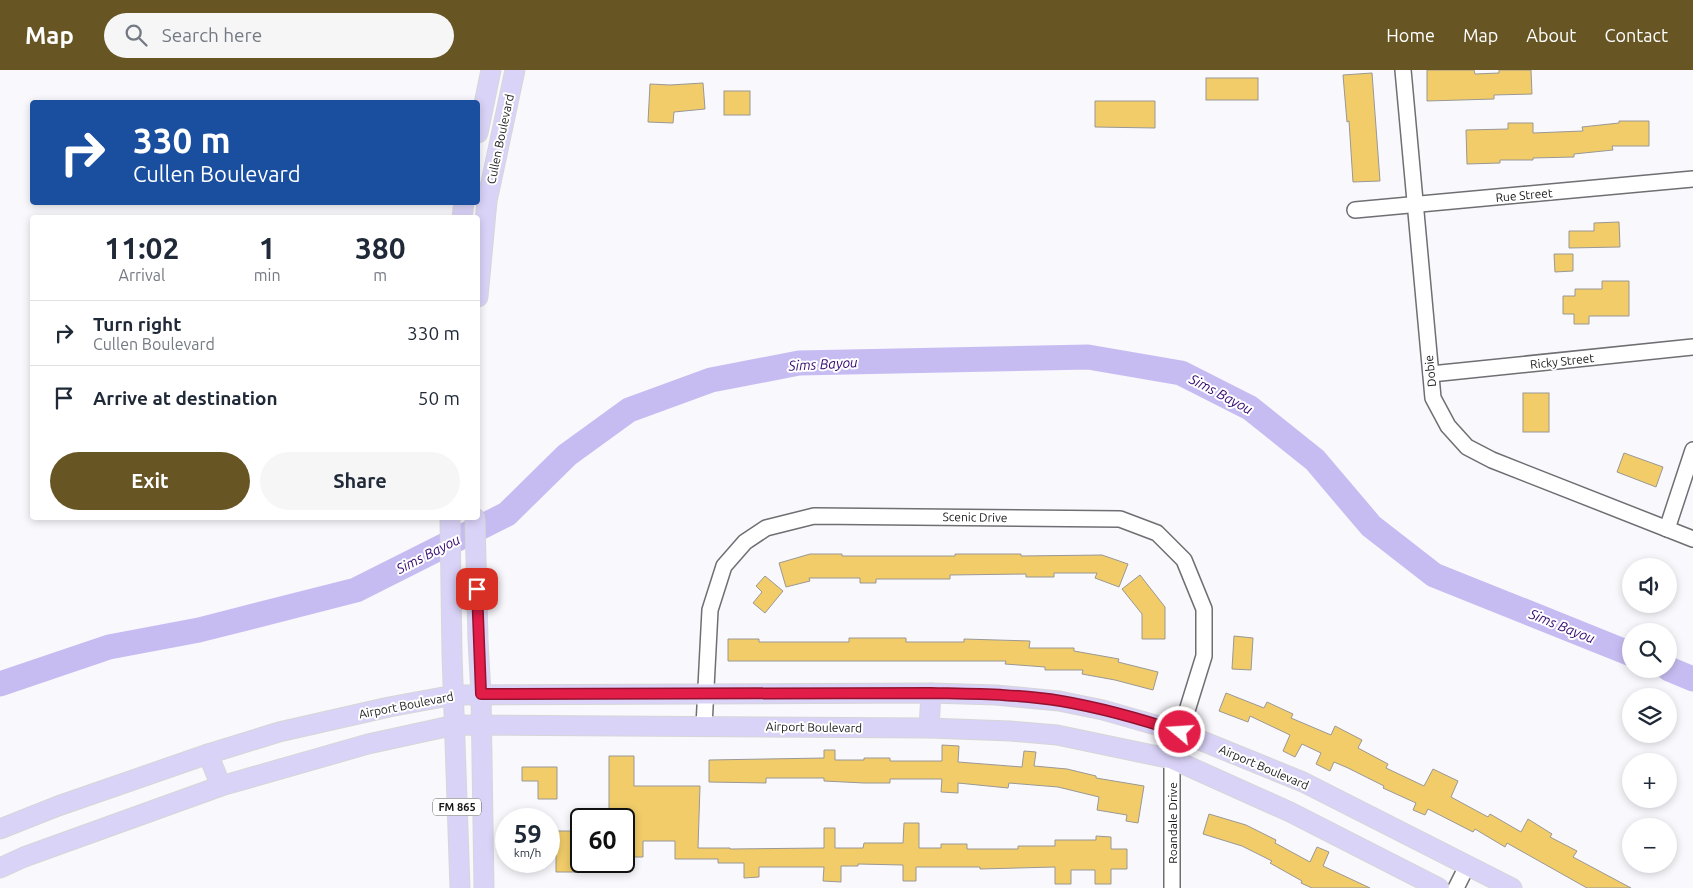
<!DOCTYPE html>
<html lang="en">
<head>
<meta charset="utf-8">
<style>
	body { margin:0; font-family:Ubuntu,sans-serif; background:#f6f6f7; color:#1f2937; height:100vh; display:flex; flex-direction:column; font-size:19px; white-space:nowrap }
	* { box-sizing:border-box; margin:0 }
	p { font-size:16px; color:#747a83 }
	.icon { flex:none; width:28px; height:28px; fill:none; stroke:currentColor; stroke-width:2; stroke-linecap:round; stroke-linejoin:round }
	.map { position:relative; flex:1; overflow:hidden }
	.sheet { position:absolute; left:30px; top:145px; width:450px; height:305px; display:flex; flex-direction:column; background:#fff; border-radius:5px; box-shadow:0 2px 8px #0003 }
	.sheet>* { flex:none }
	.top-card { position:absolute; left:30px; top:30px; width:450px; height:105px; border-radius:5px; box-shadow:0 2px 8px #0003; background:#1a4fa0; color:#fff; overflow:hidden }
	.buttons { position:absolute; left:1622px; top:488px; display:grid; gap:10px }
	.buttons a { display:grid; place-items:center; width:55px; height:55px; border-radius:50%; background:#fff; box-shadow:0 2px 8px #0003; font-size:25px }
	.speed { position:absolute; left:495px; top:738px; display:flex; gap:10px; font-size:25px; font-weight:700; text-align:center }
	.speed>* { display:grid; place-content:center; width:65px; height:65px; border-radius:50%; background:#fff; box-shadow:0 2px 8px #0003; line-height:1 }
	.speed small { font-size:12px; font-weight:400 }
	.speed .limit { border:2px solid #111; border-radius:8px; background:#fff; color:#111 }
	.pin { position:absolute; display:grid; place-items:center; width:42px; height:42px; color:#fff; margin:-21px; border-radius:10px; box-shadow:0 2px 8px #0006 }
	.me { position:absolute; width:55px; margin:-28px; rotate:288deg; stroke-linejoin:round; filter:drop-shadow(0 0 4px #0008) }
	.turn { display:flex; align-items:center; gap:18px; height:105px; padding:0 20px; font-size:22px }
	.turn .icon { width:65px; height:65px; stroke-width:2.5 }
	.turn b { display:block; font-size:35px; line-height:42px }
	.eta { display:flex; justify-content:space-evenly; align-items:center; height:85px; text-align:center }
	.eta b { font-size:30px; font-weight:600; line-height:35px }
	.action { display:flex; gap:10px; margin-top:auto; padding:10px 20px }
	.action a { flex:1; height:58px; border-radius:30px; background:#675523; color:#fff; font-size:20px; font-weight:600; line-height:58px; text-align:center }
	.action a+a { background:#f6f6f7; color:#1f2937 }
	ul { padding:0; list-style:none }
	li { display:flex; align-items:center; gap:15px; height:65px; padding:0 20px; border-top:1px solid #e0e1e3 }
	li div { flex:1 }
	li b { display:block; font-size:19px }
	li em { font-style:normal }
	header { display:flex; align-items:center; gap:30px; box-sizing:border-box; height:70px; padding:0 25px; background:#675523; color:#fff }
	header strong { font-size:24px }
	nav { display:flex; gap:28px; margin-inline-start:auto; font-size:18px }
	.search { width:350px; height:45px; background:#f6f6f7; display:flex; align-items:center; gap:12px; box-sizing:border-box; padding:0 18px; border-radius:28px; color:#747a83; font-size:19px }
	.map>svg:first-child { display:block }
</style>
</head>
<body>
<header>
<strong>Map</strong>
<div class="search"><svg class="icon" aria-label="search" viewBox="0 0 24 24"><circle cx="10" cy="10" r="6"/><path d="M15 15l6 6"/></svg>Search here</div>
<nav><a>Home</a><a>Map</a><a>About</a><a>Contact</a></nav>
</header>
<div class="map">
<svg width="1693" height="818" viewBox="0 0 1693 818">
	<rect width="100%" height="100%" fill="#f9f8fd"/>
	<g fill="none" stroke-linecap="round" stroke-linejoin="round">
		<g stroke="#c7bcf1" stroke-width="25">
			<path d="M1669,599L1693,609"/>
			<path d="M0,614L109,577L199,560L356,520L507,444L567,385L629,340L711,310L799,293L1088,287L1181,303L1250,338L1315,390L1371,456L1434,505L1631,584"/>
		</g>
	</g>
	<g fill="#f1cc69" stroke="#9a9895">
		<path d="M1427,0H1474L1475,4L1499,3V0H1531L1532,24L1494,25V29L1427,31Z"/>
		<path d="M1372,3L1380,111L1353,112L1349,51L1347,52L1343,5Z"/>
		<rect x="1206" y="8" width="52" height="22"/>
		<path d="M703,13L705,39L674,42L673,53L648,52L650,14L670,15Z"/>
		<rect x="724" y="21" width="26" height="24"/>
		<path d="M1095,31H1155V58L1095,57Z"/>
		<path d="M1619,51H1649V76H1612L1613,80L1574,84V87L1533,88V90H1500V93L1467,94L1466,60L1508,59V53H1533V63L1583,61L1582,57L1619,53Z"/>
		<path d="M1619,152L1620,177L1569,178V161H1594V153Z"/>
		<path d="M1554,184H1573V201L1555,202Z"/>
		<path d="M1602,211H1629V246H1589V254H1574V244H1563V226H1575V219H1602Z"/>
		<rect x="1523" y="323" width="26" height="39"/>
		<path d="M1624,383L1663,397L1656,417L1617,402Z"/>
		<path d="M810,484H842V486H955V484H1021V486L1102,485L1128,494L1119,517L1095,508L1097,503H1054V507H1026V504L950,505V509H876V513H860V508H809L810,511L786,517L779,493Z"/>
		<path d="M1140,505L1165,537V569H1142V544L1122,519Z"/>
		<path d="M765,506L783,521L765,543L753,533L762,522L756,516Z"/>
		<path d="M1234,566L1253,568L1251,600L1232,599Z"/>
		<path d="M849,568H906V572H964V569L1030,571L1029,578H1074V581L1119,589L1118,592L1158,602L1153,620L1115,610L1082,604L1083,600H1045V597L1005,594L1006,591H728V569H759V572H849Z"/>
		<path d="M1226,623L1264,638L1267,632L1293,644L1291,648L1331,665L1335,656L1362,670L1358,678L1388,694L1386,698L1424,716L1433,699L1458,711L1451,727L1488,747L1490,744L1521,762L1528,749L1552,764L1550,767L1577,781L1573,787L1631,818H1587L1507,773L1505,777L1475,759L1473,762L1428,739L1425,745L1413,740L1416,733L1383,718L1384,716L1348,698L1334,692L1330,701L1316,694L1321,683L1302,674L1295,687L1283,681L1290,665L1250,646L1248,652L1219,641Z"/>
		<path d="M942,675L959,676L958,692L1022,697L1024,681L1036,682L1034,696L1067,699L1096,706V708L1144,716L1138,753L1126,751L1127,745L1097,740L1099,727L1058,717L1009,713L1008,718L958,713V723L941,722L942,709H890V713H864L824,711V708H766V713L709,712V690L824,688V680H835V690H864V688H890V691H942Z"/>
		<path d="M609,686H634V716H700L698,778H730V779L824,778V758H835V778H863L864,773H903L904,753H919V778H941V774H967V779H1018V776H1055V770H1096V766L1111,767V779H1127V799H1111V814H1095V800H1071V814H1055V797L980,799V797H916V811H903V795L858,794V796H841V812L823,811L824,797H759V807L744,808V793H718V789H675V771H643V787H624V749H616V741H609Z"/>
		<path d="M522,697H557V729H538V711H522Z"/>
		<path d="M1209,744L1246,755L1276,770L1275,773L1310,792L1317,777L1329,782L1323,796L1370,818H1312L1301,813L1302,811L1270,793L1272,791L1242,776L1203,764Z"/>
		<path d="M556,761H581V791H601V802H556Z"/>
	</g>
	<g fill="none" stroke-linecap="round" stroke-linejoin="round">
		<g stroke="#6f6e72" stroke-width="18">
			<g id="minor">
				<path d="M1403,0L1433,328L1448,356L1467,377L1492,390L1693,469"/>
				<path d="M1355,140L1693,109"/>
				<path d="M1431,304L1693,277"/>
				<path d="M1667,459L1693,380"/>
				<path d="M704,656L710,540L724,496L745,472L766,458L814,446L1120,449L1157,463L1184,490L1204,539V586L1172,689V818"/>
				<path d="M1456,818L1467,796"/>
			</g>
		</g>
		<g stroke="#d6d6d6" stroke-width="21">
			<g id="major">
				<path d="M478,63L491,0"/>
				<path d="M462,148L464,132"/>
				<path d="M478,227L487,131L515,0"/>
				<path d="M450,448L452,584L460,818"/>
				<path d="M475,448L478,570L481,624L484,818"/>
				<path d="M929,658L931,623"/>
				<path d="M208,684L221,716"/>
				<path d="M0,759L58,736L208,684L279,662L389,637L454,625L931,623L996,625L1059,631L1103,640L1180,662L1303,712L1512,818"/>
				<path d="M0,798L24,787L221,716L368,674L455,655L929,658L1010,661L1057,665L1172,689L1290,742L1439,818"/>
			</g>
		</g>
		<use href="#minor" stroke="#fff" stroke-width="15"/>
		<use href="#major" stroke="#dad3f8" stroke-width="19"/>
	</g>
	<g fill="none" stroke-linecap="round" stroke-linejoin="round">
		<g stroke="#92132f" stroke-width="12">
			<path id="route" d="M477,519L481,624L931,623C974,624 1019,624 1061,631C1102,638 1141,649 1180,662"/>
		</g>
		<use href="#route" stroke="#e11d48" stroke-width="9"/>
	</g>
	<g text-anchor="middle" dominant-baseline="central" stroke-width="4" stroke-linejoin="round" paint-order="stroke">
		<rect fill="#fff" stroke="#5e5e5f" stroke-width="1" x="433" y="728.5" width="48" height="17" rx="4"/>
		<g font-size="11" font-weight="bold" fill="#19191b">
			<text x="457" y="737">FM 865</text>
		</g>
		<g font-size="12" fill="#19191b" stroke="#fff">
			<text transform="translate(500 69) rotate(-78)">Cullen Boulevard</text>
			<text transform="translate(1524 125) rotate(-5)">Rue Street</text>
			<text transform="translate(1562 291) rotate(-6)">Ricky Street</text>
			<text transform="translate(1430 301) rotate(-96)">Dobie</text>
			<text transform="translate(975 447) rotate(1)">Scenic Drive</text>
			<text transform="translate(406 635) rotate(-11)">Airport Boulevard</text>
			<text transform="translate(814 657) rotate(1)">Airport Boulevard</text>
			<text transform="translate(1264 697) rotate(23)">Airport Boulevard</text>
			<text transform="translate(1172 753) rotate(-90)">Roandale Drive</text>
		</g>
		<g font-size="14" font-style="italic" fill="#360971" stroke="#fff">
			<text transform="translate(823 294) rotate(-3)">Sims Bayou</text>
			<text transform="translate(1221 324) rotate(28)">Sims Bayou</text>
			<text transform="translate(428 484) rotate(-27)">Sims Bayou</text>
			<text transform="translate(1562 556) rotate(22)">Sims Bayou</text>
		</g>
	</g>
</svg>
<div class="buttons">
<a><svg class="icon" aria-label="sound" viewBox="0 0 24 24"><path d="M4 9h4l5-4v14l-5-4H4zM17 9q2 3 0 6"/></svg></a>
<a><svg class="icon" aria-label="search" viewBox="0 0 24 24"><circle cx="10" cy="10" r="6"/><path d="M15 15l6 6"/></svg></a>
<a><svg class="icon" aria-label="layers" viewBox="0 0 24 24"><path d="M12 4l9 5-9 5-9-5zM3 14l9 5 9-5"/></svg></a>
<a>+</a>
<a>−</a>
</div>
<div class="speed"><div>59<small>km/h</small></div><div class="limit">60</div></div>
<div class="pin" style="left:477px;top:519px;background:#d93025"><svg class="icon" aria-label="arrive" viewBox="0 0 24 24"><path d="M6 21V4h12l-3 4 3 4H6"/></svg></div>
<svg class="me" style="left:1180px;top:662px" viewBox="-20 -20 40 40"><circle r="17" fill="#e11d48" stroke="#fff" stroke-width="3"/><path d="M0-11L8 9 0 5-8 9z" fill="#fff"/></svg>
<div class="top-card">
<div class="turn"><svg class="icon" aria-label="right" viewBox="0 0 24 24"><path d="M7 20v-9h11M14 6l5 5-5 5"/></svg><div><b>330 m</b>Cullen Boulevard</div></div>
</div>
<section class="sheet">
<div class="eta">
<div><b>11:02</b><p>Arrival</p></div>
<div><b>1</b><p>min</p></div>
<div><b>380</b><p>m</p></div>
</div>
<ul>
<li><svg class="icon" aria-label="right" viewBox="0 0 24 24"><path d="M7 20v-9h11M14 6l5 5-5 5"/></svg><div><b>Turn right</b><p>Cullen Boulevard</p></div><em>330 m</em></li>
<li><svg class="icon" aria-label="arrive" viewBox="0 0 24 24"><path d="M6 21V4h12l-3 4 3 4H6"/></svg><div><b>Arrive at destination</b></div><em>50 m</em></li>
</ul>
<div class="action"><a>Exit</a><a>Share</a></div>
</section>
</div>
</body>
</html>
